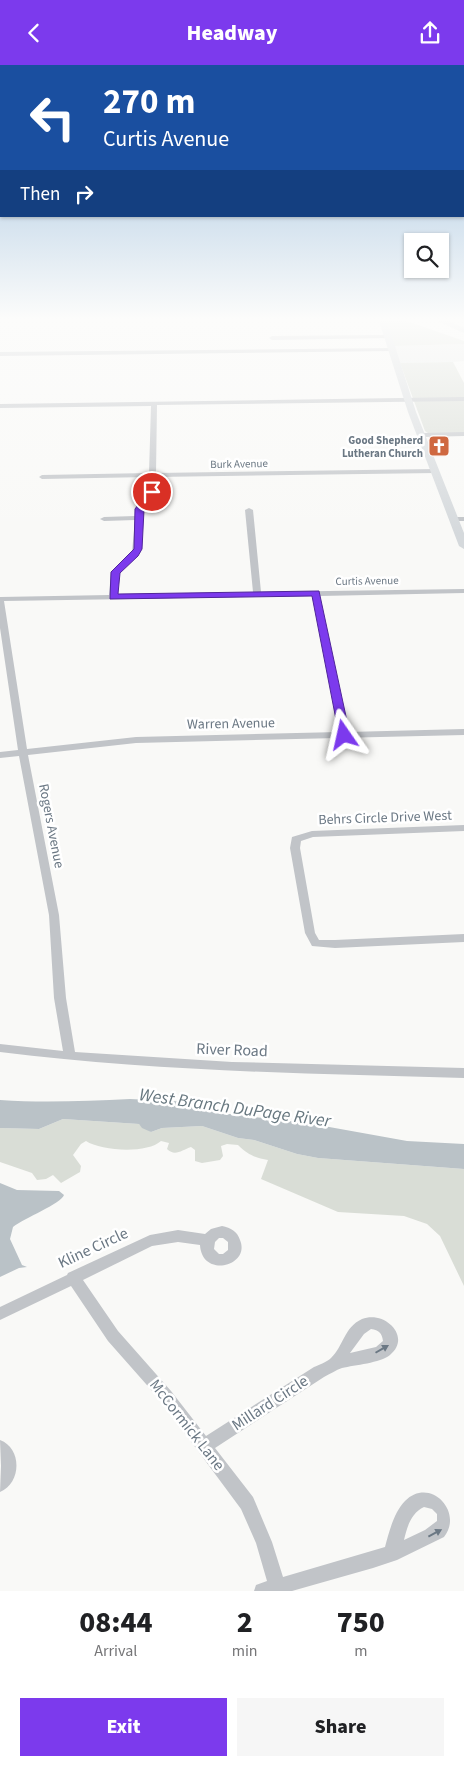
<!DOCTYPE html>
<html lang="en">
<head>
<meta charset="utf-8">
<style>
	body { margin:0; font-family:"Source Sans 3",sans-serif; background:#f6f6f6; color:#202124; height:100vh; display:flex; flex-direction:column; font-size:19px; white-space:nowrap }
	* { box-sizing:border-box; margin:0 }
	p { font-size:16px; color:#757577 }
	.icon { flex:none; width:28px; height:28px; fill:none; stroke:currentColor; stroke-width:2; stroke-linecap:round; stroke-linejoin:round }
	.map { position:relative; height:1526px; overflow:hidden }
	.panel { display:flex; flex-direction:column; background:#fff; flex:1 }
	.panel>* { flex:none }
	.top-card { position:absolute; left:0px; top:0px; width:465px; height:152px; box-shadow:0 1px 4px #0004; background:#1a4fa0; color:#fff; overflow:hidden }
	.controls { position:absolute; left:404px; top:168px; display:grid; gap:10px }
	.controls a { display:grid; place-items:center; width:45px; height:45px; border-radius:0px; background:#fff; box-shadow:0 1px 4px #0004; font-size:25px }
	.pin { position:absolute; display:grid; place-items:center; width:42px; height:42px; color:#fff; margin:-21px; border:2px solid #fff; border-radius:50%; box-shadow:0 1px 5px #0007 }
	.me { position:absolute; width:55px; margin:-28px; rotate:349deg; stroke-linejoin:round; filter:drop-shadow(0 0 4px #0008) }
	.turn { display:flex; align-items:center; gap:18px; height:105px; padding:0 20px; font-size:22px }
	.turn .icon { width:65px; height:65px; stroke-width:2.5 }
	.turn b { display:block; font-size:35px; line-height:42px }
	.then { display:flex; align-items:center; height:48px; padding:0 20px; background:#0003; gap:10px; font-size:19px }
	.eta { display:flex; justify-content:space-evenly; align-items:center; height:85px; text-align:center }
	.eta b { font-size:30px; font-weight:800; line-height:35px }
	.button { display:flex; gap:10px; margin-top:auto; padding:10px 20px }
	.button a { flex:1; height:58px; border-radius:0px; background:#7c3aed; color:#fff; font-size:20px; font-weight:800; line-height:58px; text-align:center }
	.button a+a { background:#f6f6f6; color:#202124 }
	header { display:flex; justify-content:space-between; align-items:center; height:65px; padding:0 20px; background:#7c3aed; color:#fff; font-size:22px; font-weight:800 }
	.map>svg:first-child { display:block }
</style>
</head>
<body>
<header><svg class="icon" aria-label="back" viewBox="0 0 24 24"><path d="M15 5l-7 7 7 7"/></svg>Headway<svg class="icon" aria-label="share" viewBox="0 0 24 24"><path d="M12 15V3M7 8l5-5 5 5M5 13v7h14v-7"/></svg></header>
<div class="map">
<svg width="464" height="1526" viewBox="0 0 464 1526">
	<rect width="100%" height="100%" fill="#f9f9f7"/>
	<path fill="#e9ebea" d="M464,279V296L453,297L400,298L394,281Z"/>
	<g fill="#d9ddd6">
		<path d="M386,256H407L464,276V279L394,281Z"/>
		<path d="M453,297L464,318V368H428L425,366L400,298Z"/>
		<path d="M63,1054L139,1059L151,1067L162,1063L202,1061L238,1073L254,1075L297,1089L318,1093L464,1104V1221L440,1171L427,1159L404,1151L338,1147L261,1114L268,1095C256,1093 248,1090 238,1080L227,1079L221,1081L223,1091L220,1095L202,1098L195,1096V1085L191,1082C182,1085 175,1092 167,1084L169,1078L161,1076C147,1089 101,1086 86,1076L81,1079L73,1090L81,1101L80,1107L61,1118L53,1110L46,1114L37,1115L32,1108L0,1097V1063L39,1064Z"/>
	</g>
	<g fill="#bac2c7">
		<path d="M130,1034L193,1037L207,1045L229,1049L307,1058L407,1076L464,1079V1104L318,1093L297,1089L254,1075L238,1073L202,1061L162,1063L151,1067L142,1063L139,1059L63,1054L39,1064L0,1063V1035C43,1038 87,1036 130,1034Z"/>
		<path d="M0,1118L17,1125L59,1126L64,1130C61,1139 24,1153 13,1162L10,1174L22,1200L27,1202L19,1203L0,1212Z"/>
	</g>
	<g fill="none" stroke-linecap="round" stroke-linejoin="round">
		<g fill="#c1c4c8" fill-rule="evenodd">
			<path d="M388,270L390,271V273L272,275L269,273L272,271Z"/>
			<path d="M394,283L395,284L392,286L0,291V287Z"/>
			<path d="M464,332V336L157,340L156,408L436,404L439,406L436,408L156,412L155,427L143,445L140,488L119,508L117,530L253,527L245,445L249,443L253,445L261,527L464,524V528L320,531L348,667L464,664V670L136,678L28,690L59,850L66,933L75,987L232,997L464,1003V1013C309,1009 154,1006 0,987V979L63,986L54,933L49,850L19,691L0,693V687L18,685L0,563V532L109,530L111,507L132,487L135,455L104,456L100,454L104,452L135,451V445L149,427V412L42,414L39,412L42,410L149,408L151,341L0,343V339ZM313,531L339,667L136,672L27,684L4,536Z"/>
			<path d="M464,367V371L423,372L420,370L423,368Z"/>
			<rect x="451" y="452" width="13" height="4"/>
			<path d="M464,760V766L313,772L301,776L300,783L315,868L319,875H335L464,869V877L335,883L312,881L305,868L290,783L292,772L312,766Z"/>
			<path d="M222,1161C231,1163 237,1166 240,1175C251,1201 202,1214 200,1180L178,1177L152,1181L83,1215L118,1266L171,1326L206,1371L314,1302C319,1300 327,1297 331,1293C343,1282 344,1262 362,1254C385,1245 412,1272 390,1290C380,1298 355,1300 342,1303C336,1305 330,1309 324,1312L215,1383L253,1432L272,1477L283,1512L385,1482C389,1467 394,1447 405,1436C430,1411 464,1447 444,1472L397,1495L373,1503L292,1526H254L256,1520L267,1516L256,1478L241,1444L161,1336L108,1276L71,1221L0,1255V1242L67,1210L68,1208L150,1170L178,1165L205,1169L211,1164ZM219,1173H223L228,1177V1185L223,1189H219L214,1184L215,1177ZM371,1264C379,1265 382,1268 383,1276L376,1282L350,1288L364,1269ZM424,1442L432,1444L437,1449V1456L425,1465L404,1475C407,1462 411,1448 424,1442Z"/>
			<path d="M0,1375C22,1383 22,1418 0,1427L1,1401Z"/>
		</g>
		<path fill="#d5d9dc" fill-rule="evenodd" d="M379,256H387L416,347L464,468V484L459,481L408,347Z"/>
		<path fill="#d5d9dc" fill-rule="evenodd" d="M437,256H449L464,263V268Z"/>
	</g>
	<defs><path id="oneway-solid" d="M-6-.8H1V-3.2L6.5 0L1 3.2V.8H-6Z" transform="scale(1.25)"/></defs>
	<g fill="#6b7884">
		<use href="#oneway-solid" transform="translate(382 1284) rotate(-30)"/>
		<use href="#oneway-solid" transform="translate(435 1468) rotate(-28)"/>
	</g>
	<linearGradient id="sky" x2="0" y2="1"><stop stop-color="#95badb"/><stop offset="0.54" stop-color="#fcfcfb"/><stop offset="1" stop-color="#fcfcfb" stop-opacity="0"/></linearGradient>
	<rect width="464" height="470" fill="url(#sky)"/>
	<path fill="#7c3aed" stroke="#51269a" d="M149,425L156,427L144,445L142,484L138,491L120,508L118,529L319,526L350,670L348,672L344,673L339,670L312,531L110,534L111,507L134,484L135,444Z"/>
	<defs>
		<g id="church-square" transform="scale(1.125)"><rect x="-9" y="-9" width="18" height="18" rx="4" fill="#cf6840" stroke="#fff"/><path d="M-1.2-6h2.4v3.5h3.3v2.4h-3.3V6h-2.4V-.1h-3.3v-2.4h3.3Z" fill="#fff"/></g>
	</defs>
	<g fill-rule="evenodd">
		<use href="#church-square" x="439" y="381"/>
	</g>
	<g text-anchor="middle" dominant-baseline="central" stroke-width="5" stroke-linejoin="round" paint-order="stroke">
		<g font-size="11" font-weight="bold" fill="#6b7884" stroke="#fff" text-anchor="end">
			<text x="423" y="375">Good Shepherd<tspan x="423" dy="13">Lutheran Church</tspan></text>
		</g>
		<g font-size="11" fill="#6b7884" stroke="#fff">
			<text transform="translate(239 399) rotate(-1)">Burk Avenue</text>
			<text transform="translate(367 516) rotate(-1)">Curtis Avenue</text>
		</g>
		<g font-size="14" fill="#6b7884" stroke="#fff">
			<text transform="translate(231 659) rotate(-1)">Warren Avenue</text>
			<text transform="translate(385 753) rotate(-2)">Behrs Circle Drive West</text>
			<text transform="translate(51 761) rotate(79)">Rogers Avenue</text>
		</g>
		<g font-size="16" fill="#6b7884" stroke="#fff">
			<text transform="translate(232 985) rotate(2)">River Road</text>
			<text transform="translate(93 1183) rotate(-25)">Kline Circle</text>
			<text transform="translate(270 1338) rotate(-33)">Millard Circle</text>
			<text transform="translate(187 1360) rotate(52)">McCormick Lane</text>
		</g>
		<g font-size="18" font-style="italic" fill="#67777f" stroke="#fff">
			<text transform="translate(235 1043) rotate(8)">West Branch DuPage River</text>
		</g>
	</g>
</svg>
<div class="controls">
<a><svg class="icon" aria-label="search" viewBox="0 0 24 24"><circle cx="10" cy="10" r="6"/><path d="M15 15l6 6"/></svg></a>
</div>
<div class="pin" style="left:152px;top:427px;background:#d93025"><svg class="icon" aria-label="arrive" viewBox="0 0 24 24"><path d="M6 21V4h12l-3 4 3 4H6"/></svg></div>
<svg class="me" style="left:344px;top:670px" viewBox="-20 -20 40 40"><path d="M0-17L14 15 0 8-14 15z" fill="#7c3aed" stroke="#fff" stroke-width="4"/></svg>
<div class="top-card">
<div class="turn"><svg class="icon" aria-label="left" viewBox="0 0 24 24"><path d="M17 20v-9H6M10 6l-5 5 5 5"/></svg><div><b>270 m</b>Curtis Avenue</div></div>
<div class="then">Then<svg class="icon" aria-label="right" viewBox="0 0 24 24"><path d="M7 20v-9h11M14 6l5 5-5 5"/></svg></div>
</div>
</div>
<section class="panel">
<div class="eta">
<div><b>08:44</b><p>Arrival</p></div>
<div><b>2</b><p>min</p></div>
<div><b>750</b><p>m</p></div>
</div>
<div class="button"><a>Exit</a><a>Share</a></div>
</section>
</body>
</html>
